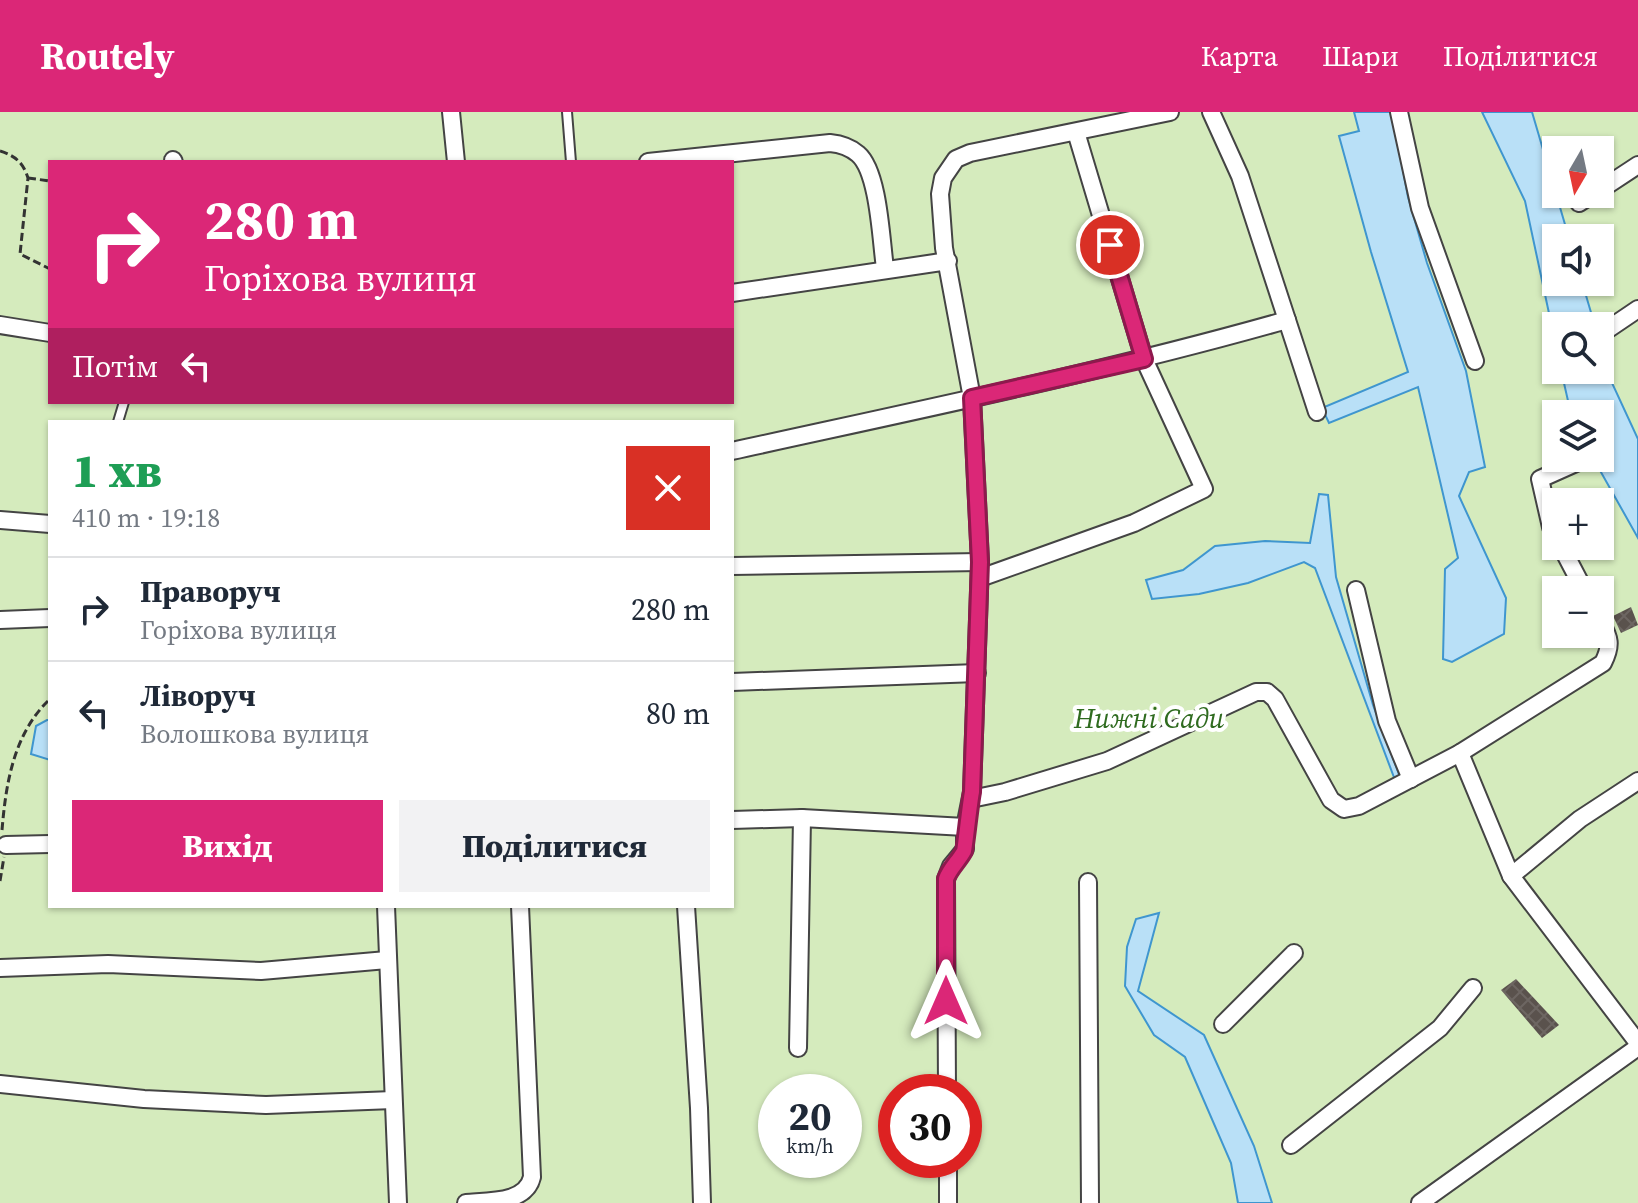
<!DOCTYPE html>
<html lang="uk">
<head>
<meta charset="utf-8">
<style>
	body { margin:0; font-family:"Source Serif 4",serif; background:#f2f2f3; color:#1f2937; height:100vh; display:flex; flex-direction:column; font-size:30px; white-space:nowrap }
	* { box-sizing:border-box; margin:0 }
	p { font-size:26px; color:#747a83 }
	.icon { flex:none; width:44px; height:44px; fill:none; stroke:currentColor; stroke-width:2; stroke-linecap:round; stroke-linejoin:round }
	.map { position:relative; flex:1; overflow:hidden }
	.side { position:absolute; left:48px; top:308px; width:686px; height:488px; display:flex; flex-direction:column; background:#fff; border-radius:0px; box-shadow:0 2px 6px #0004 }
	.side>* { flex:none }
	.guide { position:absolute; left:48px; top:48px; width:686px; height:244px; border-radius:0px; box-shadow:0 2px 6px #0004; background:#db2777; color:#fff; overflow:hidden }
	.needle { width:52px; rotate:189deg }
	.controls { position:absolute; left:1542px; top:24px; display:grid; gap:16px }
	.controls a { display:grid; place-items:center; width:72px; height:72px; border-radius:0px; background:#fff; box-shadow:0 2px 6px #0004; font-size:40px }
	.speed { position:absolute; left:758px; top:962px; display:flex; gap:16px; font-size:40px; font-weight:700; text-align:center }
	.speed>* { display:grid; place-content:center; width:104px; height:104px; border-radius:50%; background:#fff; box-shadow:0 2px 6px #0004; line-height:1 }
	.speed small { font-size:20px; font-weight:400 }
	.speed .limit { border:12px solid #d22; background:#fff; color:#111 }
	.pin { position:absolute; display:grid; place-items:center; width:68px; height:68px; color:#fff; margin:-34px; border:4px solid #fff; border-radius:50%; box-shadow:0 2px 8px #0007 }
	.me { position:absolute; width:88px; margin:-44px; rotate:0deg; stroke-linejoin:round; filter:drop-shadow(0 0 6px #0008) }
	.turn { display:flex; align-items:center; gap:28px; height:168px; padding:0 24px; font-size:36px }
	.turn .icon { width:104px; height:104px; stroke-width:2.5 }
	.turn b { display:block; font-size:56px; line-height:68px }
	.then { display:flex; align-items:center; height:76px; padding:0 24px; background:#0003; gap:16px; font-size:30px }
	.round { display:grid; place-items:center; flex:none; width:84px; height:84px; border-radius:0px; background:#f2f2f3 }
	.summary { display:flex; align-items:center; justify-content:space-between; height:136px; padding:0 24px }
	h1 { font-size:48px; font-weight:800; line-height:60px; color:#1e9e55 }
	.button { display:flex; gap:16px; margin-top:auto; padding:16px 24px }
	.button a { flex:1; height:92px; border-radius:0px; background:#db2777; color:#fff; font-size:32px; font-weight:800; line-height:92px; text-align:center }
	.button a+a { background:#f2f2f3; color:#1f2937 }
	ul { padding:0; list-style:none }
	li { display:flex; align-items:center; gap:24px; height:104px; padding:0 24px; border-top:2px solid #e0e1e3 }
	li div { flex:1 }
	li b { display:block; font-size:30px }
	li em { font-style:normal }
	header { display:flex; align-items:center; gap:48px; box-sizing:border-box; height:112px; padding:0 40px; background:#db2777; color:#fff }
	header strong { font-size:38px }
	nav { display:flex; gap:44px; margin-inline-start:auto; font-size:28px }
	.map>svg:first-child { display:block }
</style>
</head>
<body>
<header>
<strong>Routely</strong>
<nav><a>Карта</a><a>Шари</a><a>Поділитися</a></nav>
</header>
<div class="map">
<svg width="1638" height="1091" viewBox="0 0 1638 1091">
	<defs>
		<pattern id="building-cross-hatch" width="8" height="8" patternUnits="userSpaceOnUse" patternTransform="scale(2)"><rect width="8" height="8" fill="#5a524d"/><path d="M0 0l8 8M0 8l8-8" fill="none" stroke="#6d6662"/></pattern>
	</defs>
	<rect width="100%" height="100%" fill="#fffdf5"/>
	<path fill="#d5ebbd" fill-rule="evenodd" d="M0,0H1638V1091H0ZM1556,38H1600V82H1556ZM50,50H732V290H50ZM1556,126H1600V170H1556ZM1556,214H1600V258H1556ZM1556,302H1600V346H1556ZM50,310H732V794H50ZM1556,390H1600V434H1556ZM1556,478H1600V522H1556ZM776,980H844V1048H776ZM896,980H964V1048H896Z"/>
	<g fill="#b9e0f7" stroke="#3f96cf" stroke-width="2">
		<path d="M1354,0H1392L1408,85L1427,151L1466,259L1485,355L1469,360L1459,384L1506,486L1504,522L1452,550L1443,547L1445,457L1458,446L1418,275L1329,311L1322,296L1408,260L1371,140L1339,24L1359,19Z"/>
		<path d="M1482,0H1532L1569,126H1556V170H1582L1595,214H1556V234L1525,89Z"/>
		<path d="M1600,231L1612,271L1638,327V426L1593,346H1600V302H1571L1561,258H1600Z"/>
		<path d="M1319,382L1328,383L1336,465L1373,593L1400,665L1395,668L1315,456L1304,450L1248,471L1199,482L1152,487L1146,468L1183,458L1215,434L1265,429L1310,431Z"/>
		<path d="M47,608H50V648L31,642L36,614Z"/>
		<path d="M1159,801L1138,879L1204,923L1254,1034L1272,1091H1238L1231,1051L1185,945L1154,923L1125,874L1127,835L1136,807Z"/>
	</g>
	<g fill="url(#building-cross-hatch)">
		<path d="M1631,495L1638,513L1621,521L1613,504Z"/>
		<path d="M1516,867L1559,913L1542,926L1501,878Z"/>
	</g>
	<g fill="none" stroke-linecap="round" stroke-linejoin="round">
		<g stroke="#444" stroke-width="12">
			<g id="lane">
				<path d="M567,0L571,50"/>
				<path d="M118,310L124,290"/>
			</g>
		</g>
		<g stroke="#444" stroke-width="20">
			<g id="street">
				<path d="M451,0L456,50"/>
				<path d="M1211,0L1240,64L1317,300"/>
				<path d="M1399,0L1420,96L1475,249"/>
				<path d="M173,48L174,50"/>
				<path d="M648,50L830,31C840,32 850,35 858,42C879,60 881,129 885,156"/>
				<path d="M1600,78L1638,53"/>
				<path d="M1579,91L1593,82"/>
				<path d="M732,181L948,149"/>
				<path d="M0,213L50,221"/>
				<path d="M1601,222L1638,197"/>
				<path d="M732,339C918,298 1104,260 1287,208"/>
				<path d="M0,408L50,412"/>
				<path d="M1556,425L1551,415L1540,367L1587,346"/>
				<path d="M1561,434L1584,478"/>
				<path d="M732,454L980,450"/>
				<path d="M980,466L1134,411L1204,377L1144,247L1076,20"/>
				<path d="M1356,478L1387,609L1411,667"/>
				<path d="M0,508L50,506"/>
				<path d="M732,570L977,561"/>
				<path d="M1460,641L1511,764L1638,931"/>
				<path d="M971,687L1005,680L1107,649L1256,580H1267L1275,587L1331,688L1344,697L1359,694L1460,641L1603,551C1612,533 1610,526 1600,508"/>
				<path d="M732,708L802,706L965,715"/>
				<path d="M6,733L50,732"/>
				<path d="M1511,764L1580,707L1638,669"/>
				<path d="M1088,770L1090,1091"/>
				<path d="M386,794L398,1091"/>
				<path d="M686,794L699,996L702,1091"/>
				<path d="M0,856L108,852L261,859L387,848"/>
				<path d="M1223,912L1294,841"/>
				<path d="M798,936L802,706"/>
				<path d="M0,972L144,987L266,993L393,988"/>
				<path d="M947,980L946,767L951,754L965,737V715L972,680L980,450L972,286L944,136L940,82L943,66L956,47L970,41L1170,0"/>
				<path d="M1291,1033L1440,916L1473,876"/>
				<path d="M948,1048V1091"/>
				<path d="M466,1091C490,1089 526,1091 532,1065L520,794"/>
				<path d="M1420,1091L1638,935"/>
			</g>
		</g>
		<g stroke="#333" stroke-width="3" stroke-dasharray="8 4" stroke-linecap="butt">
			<path d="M0,39C15,44 23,50 28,66L20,142L50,157"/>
			<path d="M28,66L50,69"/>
			<path d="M2,718C6,670 14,621 50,587"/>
			<path d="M0,769L4,745"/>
		</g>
		<use href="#lane" stroke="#fff" stroke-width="8"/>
		<use href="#street" stroke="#fff" stroke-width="16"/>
	</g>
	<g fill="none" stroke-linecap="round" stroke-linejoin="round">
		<g stroke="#8e194d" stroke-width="20">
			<path id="route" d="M946,889V767C950,756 958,750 964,739C965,736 970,689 972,680L980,450L972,286L1144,247L1110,133"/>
		</g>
		<use href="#route" stroke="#db2777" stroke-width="14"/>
	</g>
	<g text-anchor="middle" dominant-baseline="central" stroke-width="8" stroke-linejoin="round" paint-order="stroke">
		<g font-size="28" font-style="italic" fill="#2f6b1f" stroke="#fff">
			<text x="1149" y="606">Нижні Сади</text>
		</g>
	</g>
</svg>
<div class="controls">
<a><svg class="needle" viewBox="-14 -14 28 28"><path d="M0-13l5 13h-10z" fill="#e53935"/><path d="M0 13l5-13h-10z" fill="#747a83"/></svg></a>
<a><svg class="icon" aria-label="sound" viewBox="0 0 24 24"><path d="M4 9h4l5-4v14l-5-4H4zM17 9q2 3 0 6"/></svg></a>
<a><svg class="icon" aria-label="search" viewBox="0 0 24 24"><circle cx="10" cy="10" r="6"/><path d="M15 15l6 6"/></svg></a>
<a><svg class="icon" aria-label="layers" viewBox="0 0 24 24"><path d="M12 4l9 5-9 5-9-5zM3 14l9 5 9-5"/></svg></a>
<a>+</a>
<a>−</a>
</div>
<div class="speed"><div>20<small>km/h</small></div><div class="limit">30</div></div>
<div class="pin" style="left:1110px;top:133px;background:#d93025"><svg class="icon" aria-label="arrive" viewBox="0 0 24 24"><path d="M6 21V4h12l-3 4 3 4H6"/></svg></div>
<svg class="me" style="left:946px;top:889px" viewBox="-20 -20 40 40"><path d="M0-17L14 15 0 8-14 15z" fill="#db2777" stroke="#fff" stroke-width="4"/></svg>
<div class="guide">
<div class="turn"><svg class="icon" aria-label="right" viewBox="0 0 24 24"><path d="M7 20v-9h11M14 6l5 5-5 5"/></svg><div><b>280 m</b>Горіхова вулиця</div></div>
<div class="then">Потім<svg class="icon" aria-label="left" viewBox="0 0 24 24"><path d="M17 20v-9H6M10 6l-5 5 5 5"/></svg></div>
</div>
<section class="side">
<div class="summary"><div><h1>1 хв</h1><p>410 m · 19:18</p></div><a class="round" style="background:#d93025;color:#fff"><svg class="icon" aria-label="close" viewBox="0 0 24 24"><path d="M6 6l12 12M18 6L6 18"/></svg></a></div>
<ul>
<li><svg class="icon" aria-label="right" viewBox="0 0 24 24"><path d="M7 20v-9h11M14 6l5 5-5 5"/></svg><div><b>Праворуч</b><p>Горіхова вулиця</p></div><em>280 m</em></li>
<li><svg class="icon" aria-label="left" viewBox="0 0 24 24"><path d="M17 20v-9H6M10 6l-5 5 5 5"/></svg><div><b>Ліворуч</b><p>Волошкова вулиця</p></div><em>80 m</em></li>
</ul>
<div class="button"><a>Вихід</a><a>Поділитися</a></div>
</section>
</div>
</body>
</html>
